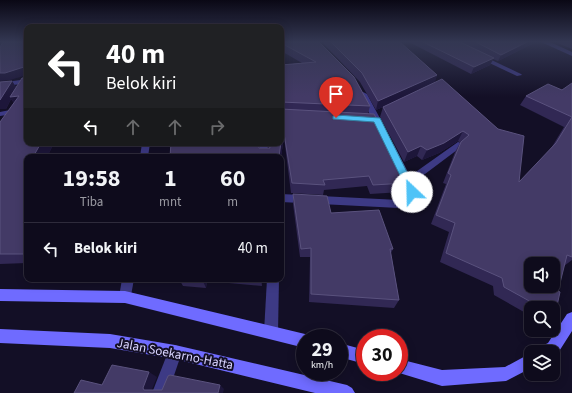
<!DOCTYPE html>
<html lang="id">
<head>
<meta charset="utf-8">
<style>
	body { margin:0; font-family:"Source Sans 3",sans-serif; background:#1c1929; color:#f1f3f6; height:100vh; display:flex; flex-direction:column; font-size:15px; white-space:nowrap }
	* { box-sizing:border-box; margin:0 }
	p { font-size:13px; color:#9b9ba3 }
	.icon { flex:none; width:22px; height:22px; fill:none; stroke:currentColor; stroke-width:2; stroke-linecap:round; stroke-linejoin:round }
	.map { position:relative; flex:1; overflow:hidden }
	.drawer { position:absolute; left:24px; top:154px; width:260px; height:128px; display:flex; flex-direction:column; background:#0e0b1c; border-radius:8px; box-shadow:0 2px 10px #0003,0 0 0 1px #2e2b3b }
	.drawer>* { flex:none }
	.top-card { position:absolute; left:24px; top:24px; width:260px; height:122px; border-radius:8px; box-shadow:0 2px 10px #0003,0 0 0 1px #2e2b3b; background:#202124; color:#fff; overflow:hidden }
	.buttons { position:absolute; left:524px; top:257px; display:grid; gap:8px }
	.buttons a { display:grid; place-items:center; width:36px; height:36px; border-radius:8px; background:#0e0b1c; box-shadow:0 2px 10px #0003,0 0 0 1px #2e2b3b; font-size:20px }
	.speed { position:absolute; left:296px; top:329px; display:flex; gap:8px; font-size:20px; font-weight:700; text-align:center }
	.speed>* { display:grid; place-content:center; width:52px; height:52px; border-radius:50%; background:#0e0b1c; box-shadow:0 2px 10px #0003,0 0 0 1px #2e2b3b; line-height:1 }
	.speed small { font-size:10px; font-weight:400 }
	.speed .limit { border:6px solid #d22; background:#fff; color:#111 }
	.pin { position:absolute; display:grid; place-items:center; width:34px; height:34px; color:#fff; margin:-41px -17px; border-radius:50% 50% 50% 0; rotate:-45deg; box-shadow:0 0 4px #0007 }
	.pin .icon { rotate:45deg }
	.me { position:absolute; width:44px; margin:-22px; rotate:336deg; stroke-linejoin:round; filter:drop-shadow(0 0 3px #0008) }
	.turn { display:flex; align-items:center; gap:14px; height:84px; padding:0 16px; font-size:18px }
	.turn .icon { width:52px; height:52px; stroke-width:2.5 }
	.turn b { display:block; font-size:28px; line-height:34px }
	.lanes { display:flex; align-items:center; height:38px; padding:0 16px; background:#0003; justify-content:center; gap:20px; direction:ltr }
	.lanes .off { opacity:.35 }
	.eta { display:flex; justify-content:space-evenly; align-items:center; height:68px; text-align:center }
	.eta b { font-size:24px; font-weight:700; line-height:28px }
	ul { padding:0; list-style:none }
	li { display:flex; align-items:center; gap:12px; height:52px; padding:0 16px; border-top:1px solid #2e2b3b }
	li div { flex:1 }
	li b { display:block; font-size:15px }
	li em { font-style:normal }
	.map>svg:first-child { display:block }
</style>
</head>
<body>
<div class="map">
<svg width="572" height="393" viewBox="0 0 572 393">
	<rect width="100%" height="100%" fill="#130f26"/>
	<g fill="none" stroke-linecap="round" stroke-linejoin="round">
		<g fill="#3d3a85" fill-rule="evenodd">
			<path d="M541,42H550L572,52V56Z"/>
			<path d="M481,55L521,74L522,75L517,76L479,58L478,57Z"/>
			<path d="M27,79V83L0,87V83Z"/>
			<path d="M360,92H363L367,94L383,124L382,126H376L375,124L359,94Z"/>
			<path d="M10,110H13V114L0,116V112Z"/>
			<path d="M458,142L461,143L462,145L461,147L413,183C417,190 418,195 414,203L399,208L281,202V194L399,200L406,198L407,191L387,147L388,145H394L410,176Z"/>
			<path d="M142,143H150L148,157H140Z"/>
			<path d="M259,143H267L269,157H261Z"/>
			<path d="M122,279H134L130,301L125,303L120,301L119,297Z"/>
			<path d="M267,279H279L278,332L276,337L271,339L266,337L264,332Z"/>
			<path d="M175,345L180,347L182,352L168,393H152L170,347Z"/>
		</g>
		<g fill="#6f6bff" fill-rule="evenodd">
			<path d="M0,289L125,291L305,334L311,338H305V348L125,303L0,301Z"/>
			<path d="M572,312V331L558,353L553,356V352H538L540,347L548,343L567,314Z"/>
			<path d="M0,329L110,334L175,345L347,385L352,388L355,393H315L175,359L110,348L0,343Z"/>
			<path d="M339,343L365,350V364L339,357Z"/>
			<path d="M531,353V368L506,381L442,386L396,372H399V359L442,370L505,367Z"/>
		</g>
	</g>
	<g fill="#312854">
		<path d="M281,42H319L370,106L368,114L398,157L396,162L406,183L402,192L370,194L367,186L324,190L323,195L291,193L284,137L281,157H170L259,148H269L268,143H281V65L302,63L283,52L281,46Z"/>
		<path d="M322,42H400L437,75L434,83L519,182L550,150L564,127L520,105L526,96L562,90L572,83V260L564,266L558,291L555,315L553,316V308H531V316L494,295L493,286L440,262L449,232L431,224L446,184L443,183L455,152L460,143L458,141L439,153L422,160L417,156L404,162L380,117L383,107L376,110L360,82Z"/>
		<path d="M409,42H536L498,61L493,59L490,65L471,74Z"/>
		<path d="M555,42H572V49Z"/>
		<path d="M12,81L54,143L47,157H27V263L0,264V122L14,103L11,99L6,109H0V82Z"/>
		<path d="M293,194L393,249L391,253L399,300L394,308L309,302L310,257H300L293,204Z"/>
		<path d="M179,279H262V286L207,281L206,288L183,286Z"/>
	</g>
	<g fill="#1d163a">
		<path d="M0,42H4L0,47Z"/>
		<path d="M527,42H536L498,61L501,55Z"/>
		<path d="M494,58L490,65L471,74L474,67Z"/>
		<path d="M27,66V75L10,80L0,81V73Z"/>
		<path d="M437,75L434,85L376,110L378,101Z"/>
		<path d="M12,81L17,89L19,96L17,107L11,99L6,109H0V100Z"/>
		<path d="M283,127L284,137L281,157H279Z"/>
		<path d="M463,131L458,141L439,153L422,160L427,150Z"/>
		<path d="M41,143H54L47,157H33Z"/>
		<path d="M421,146L417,156L404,162L408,152Z"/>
		<path d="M398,157L394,166V158Z"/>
		<path d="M202,279H206L207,281L206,288Z"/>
		<path d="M261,279H262V286Z"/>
		<path d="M149,372L157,377L151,392L144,390L143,388Z"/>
		<path d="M220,385L224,389L223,393H218Z"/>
	</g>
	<g fill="#433a66" stroke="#5a527e" fill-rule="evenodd">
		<path d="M3,42H27V66L5,73H0V47Z"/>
		<path d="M283,42H319L354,77L370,106L281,102V65L316,62L283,44Z"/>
		<path d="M331,42H400L437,75L378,101L362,73Z"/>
		<path d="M423,42H460L494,58L474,67Z"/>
		<path d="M476,42H527L501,55Z"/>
		<path d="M22,78H27V143H41L33,157H27V254H0V122L19,96L10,97Z"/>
		<path d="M442,79L498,129L524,136L519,182L556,143L572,117V257L567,255L558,291L560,292L555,315L553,314V308H542L504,287L502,278L446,253L455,223L436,215L451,175L448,173L461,142L469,135L463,131L444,143L427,150L421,146L408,152L383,107ZM531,264H553V286H531Z"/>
		<path d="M12,81L0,100V82Z"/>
		<path d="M572,83V117L526,96L548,84L562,90Z"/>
		<path d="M281,109L374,114L398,157L394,158L406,183L373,185L369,176L323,180L325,185L292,183L283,127L279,157H170L171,143H258L259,148H270L269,143H281Z"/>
		<path d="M293,194L327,196L331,213L379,210L393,249H390L399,300L311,294V248L301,249Z"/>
		<path d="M112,365L149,372L143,388L144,390H162L168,376L170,375L220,385L218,393H74L81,380L102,385Z"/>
	</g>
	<linearGradient id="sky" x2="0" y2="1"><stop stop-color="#0a0815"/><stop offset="0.43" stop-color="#333752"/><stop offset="1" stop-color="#333752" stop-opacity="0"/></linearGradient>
	<rect width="572" height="97" fill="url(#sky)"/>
	<path fill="#4fc3f7" stroke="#337fa1" d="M336,115L380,118L417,192L415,194H409L374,122L333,119V116Z"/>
	<g text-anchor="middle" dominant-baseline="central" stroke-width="4" stroke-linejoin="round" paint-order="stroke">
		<g font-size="13" fill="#d9d4ff" stroke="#130f26">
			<text transform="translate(175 354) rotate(11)">Jalan Soekarno-Hatta</text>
		</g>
	</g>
</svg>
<div class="buttons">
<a><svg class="icon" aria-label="sound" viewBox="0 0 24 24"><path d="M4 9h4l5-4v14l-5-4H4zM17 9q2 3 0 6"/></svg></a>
<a><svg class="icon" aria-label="search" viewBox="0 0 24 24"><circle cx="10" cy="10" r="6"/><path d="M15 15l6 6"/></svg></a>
<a><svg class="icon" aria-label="layers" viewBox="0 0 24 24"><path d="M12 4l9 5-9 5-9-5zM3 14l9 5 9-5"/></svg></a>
</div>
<div class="speed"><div>29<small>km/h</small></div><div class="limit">30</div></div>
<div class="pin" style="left:336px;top:118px;background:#d93025"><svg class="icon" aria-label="arrive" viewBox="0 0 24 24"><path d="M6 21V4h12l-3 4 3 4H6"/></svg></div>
<svg class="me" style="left:412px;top:192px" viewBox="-20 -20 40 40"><circle r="19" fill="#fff"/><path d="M0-13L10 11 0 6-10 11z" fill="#4fc3f7"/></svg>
<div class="top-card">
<div class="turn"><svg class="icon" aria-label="left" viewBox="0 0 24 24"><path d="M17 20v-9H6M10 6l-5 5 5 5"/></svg><div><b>40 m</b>Belok kiri</div></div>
<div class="lanes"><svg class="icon" aria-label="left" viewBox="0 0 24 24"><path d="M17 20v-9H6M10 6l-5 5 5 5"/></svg><svg class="icon off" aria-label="ahead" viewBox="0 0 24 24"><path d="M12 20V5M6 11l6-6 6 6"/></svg><svg class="icon off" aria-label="ahead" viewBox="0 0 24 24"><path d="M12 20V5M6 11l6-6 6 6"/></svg><svg class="icon off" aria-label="right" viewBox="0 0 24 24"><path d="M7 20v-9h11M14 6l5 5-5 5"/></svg></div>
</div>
<section class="drawer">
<div class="eta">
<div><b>19:58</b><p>Tiba</p></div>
<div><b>1</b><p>mnt</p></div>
<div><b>60</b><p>m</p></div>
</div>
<ul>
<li><svg class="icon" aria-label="left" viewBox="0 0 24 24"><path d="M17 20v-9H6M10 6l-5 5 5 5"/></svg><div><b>Belok kiri</b></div><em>40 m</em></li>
</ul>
</section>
</div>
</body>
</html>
